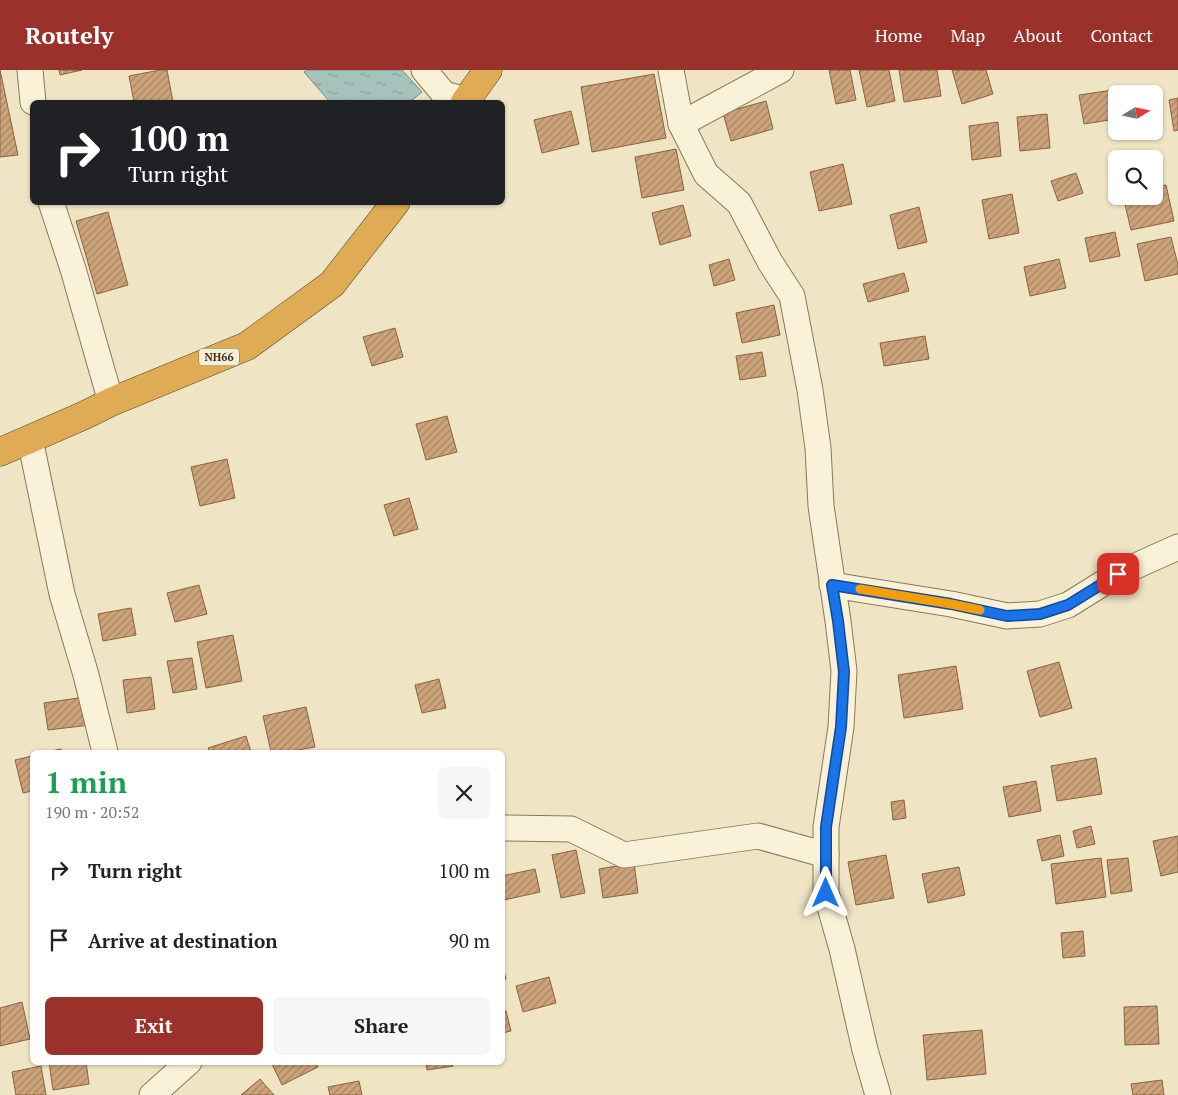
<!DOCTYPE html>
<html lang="en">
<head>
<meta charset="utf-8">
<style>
	body { margin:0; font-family:"PT Serif",serif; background:#f6f6f6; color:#222; height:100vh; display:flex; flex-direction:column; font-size:19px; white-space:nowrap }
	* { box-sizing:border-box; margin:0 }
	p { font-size:16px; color:#767676 }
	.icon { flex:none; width:28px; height:28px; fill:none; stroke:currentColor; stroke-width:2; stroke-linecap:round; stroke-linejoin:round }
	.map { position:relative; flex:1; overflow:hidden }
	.panel { position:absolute; left:30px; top:680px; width:475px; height:315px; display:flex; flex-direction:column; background:#fff; border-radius:8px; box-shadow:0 1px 4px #0004 }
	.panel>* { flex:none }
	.hud { position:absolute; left:30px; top:30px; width:475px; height:105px; border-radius:8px; box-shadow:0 1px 4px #0004; background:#202124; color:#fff; overflow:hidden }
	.needle { width:32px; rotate:80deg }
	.buttons { position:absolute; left:1108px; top:15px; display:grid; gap:10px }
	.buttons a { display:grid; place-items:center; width:55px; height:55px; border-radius:8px; background:#fff; box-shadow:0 1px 4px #0004; font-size:25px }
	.pin { position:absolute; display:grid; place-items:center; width:42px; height:42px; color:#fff; margin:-21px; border-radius:10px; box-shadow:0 2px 8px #0006 }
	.me { position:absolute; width:55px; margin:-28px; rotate:0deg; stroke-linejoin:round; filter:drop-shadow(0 0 4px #0008) }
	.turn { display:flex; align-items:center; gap:18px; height:105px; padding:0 15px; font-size:22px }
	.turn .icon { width:65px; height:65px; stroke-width:2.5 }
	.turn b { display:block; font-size:35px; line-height:42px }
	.round { display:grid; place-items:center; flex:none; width:52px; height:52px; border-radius:8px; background:#f6f6f6 }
	.headline { display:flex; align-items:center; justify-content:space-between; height:85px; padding:0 15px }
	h1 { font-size:30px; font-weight:800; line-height:38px; color:#1e9e55 }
	.action { display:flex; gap:10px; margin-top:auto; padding:10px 15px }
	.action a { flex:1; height:58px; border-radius:8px; background:#9a312a; color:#fff; font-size:20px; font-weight:800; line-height:58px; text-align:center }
	.action a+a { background:#f6f6f6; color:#222 }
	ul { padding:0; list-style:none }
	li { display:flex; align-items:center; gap:15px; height:70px; padding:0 15px }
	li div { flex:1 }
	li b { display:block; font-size:19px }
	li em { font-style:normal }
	header { display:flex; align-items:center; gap:30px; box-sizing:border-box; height:70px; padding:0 25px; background:#9a312a; color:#fff }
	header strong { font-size:24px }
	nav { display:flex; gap:28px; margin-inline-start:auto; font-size:18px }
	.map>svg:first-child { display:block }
</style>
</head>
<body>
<header>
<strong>Routely</strong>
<nav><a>Home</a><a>Map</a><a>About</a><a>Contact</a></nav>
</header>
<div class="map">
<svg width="1178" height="1025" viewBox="0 0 1178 1025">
	<defs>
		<pattern id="water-ripples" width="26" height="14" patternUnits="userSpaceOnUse" patternTransform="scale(1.25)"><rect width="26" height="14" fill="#a7c2bc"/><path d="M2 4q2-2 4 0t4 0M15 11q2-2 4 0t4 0" fill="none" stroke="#899e98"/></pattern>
		<pattern id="building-hatch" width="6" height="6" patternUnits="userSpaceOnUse" patternTransform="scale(1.25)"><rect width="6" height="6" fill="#cda37a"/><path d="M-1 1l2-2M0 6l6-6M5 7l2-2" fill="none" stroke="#a78563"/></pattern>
	</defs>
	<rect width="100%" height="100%" fill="#efe5c5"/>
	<path fill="url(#water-ripples)" stroke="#6d918a" d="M307,0H402L422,22L410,32H330L304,2Z"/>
	<g fill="url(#building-hatch)" stroke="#8a6240">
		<path d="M0,0L18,85L0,87Z"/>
		<path d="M59,0H82L60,5Z"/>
		<path d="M160,0H167L173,32H134L129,6Z"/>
		<path d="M829,0H850L856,30L836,34Z"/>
		<path d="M859,0H889L895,31L867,37Z"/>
		<path d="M899,0H937L941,26L904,32Z"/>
		<path d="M952,0H986L993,24L962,34Z"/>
		<path d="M654,4L666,68L592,82L581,17Z"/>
		<path d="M1113,20L1116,49L1084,54L1079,25Z"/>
		<path d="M1178,28V60L1174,61L1169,30Z"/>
		<path d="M766,31L773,59L731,71L723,43Z"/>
		<path d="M571,41L579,74L542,83L534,50Z"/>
		<path d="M1047,44L1050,78L1020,81L1017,47Z"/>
		<path d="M998,52L1001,86L972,90L969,56Z"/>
		<path d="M676,79L684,120L642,128L635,87Z"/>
		<path d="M843,94L852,134L819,141L810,102Z"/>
		<path d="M1076,103L1083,123L1058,131L1051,111Z"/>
		<path d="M1166,115L1174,151L1131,160L1123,126H1154V117Z"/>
		<path d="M1012,124L1019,163L989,169L982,130Z"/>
		<path d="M683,135L691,166L660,175L652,143Z"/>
		<path d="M919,137L927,172L898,179L890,145Z"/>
		<path d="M108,142L128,215L97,224L76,151Z"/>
		<path d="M1115,162L1120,186L1090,192L1085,168Z"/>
		<path d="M1171,167L1178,195V204L1145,211L1137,174Z"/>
		<path d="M729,189L735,210L714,216L709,195Z"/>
		<path d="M1059,189L1066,218L1030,226L1024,197Z"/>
		<path d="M904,203L909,221L868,232L863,214Z"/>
		<path d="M774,235L780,265L742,273L736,243Z"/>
		<path d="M395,258L403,287L372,296L363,267Z"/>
		<path d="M925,266L929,289L884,296L880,273Z"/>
		<path d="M762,282L766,306L740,310L736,286Z"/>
		<path d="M447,346L457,382L426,390L416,354Z"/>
		<path d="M227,389L235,428L200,436L191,397Z"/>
		<path d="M409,428L418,459L394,466L384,435Z"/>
		<path d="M199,515L207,544L175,552L167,523Z"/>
		<path d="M131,538L136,565L103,571L98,544Z"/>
		<path d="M233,565L242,611L206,618L197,572Z"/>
		<path d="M192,588L197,619L173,623L167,591Z"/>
		<path d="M1059,592L1072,638L1040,647L1027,601Z"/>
		<path d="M956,596L963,639L904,648L898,605Z"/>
		<path d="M151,607L155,639L127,643L123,610Z"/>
		<path d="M439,609L446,638L422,643L415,615Z"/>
		<path d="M85,627L90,655L48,660L44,633Z"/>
		<path d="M306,637L315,677L287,682H271L263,646Z"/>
		<path d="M246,666L251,682H210L208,678Z"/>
		<path d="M61,679V682H46Z"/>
		<path d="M32,686V721L23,723L15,690Z"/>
		<path d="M1096,688L1102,724L1057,731L1051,696Z"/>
		<path d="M1036,711L1041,741L1009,747L1003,717Z"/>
		<path d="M904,730L906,748L893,750L891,732Z"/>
		<path d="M1091,756L1095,774L1077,778L1073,761Z"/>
		<path d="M1060,765L1064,786L1042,791L1037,770Z"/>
		<path d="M1178,766V802L1161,806L1153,771Z"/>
		<path d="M576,780L585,823L561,828L552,785Z"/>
		<path d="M886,785L894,828L856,835L848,792Z"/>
		<path d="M1101,788L1106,827L1056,834L1051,794Z"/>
		<path d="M1128,788L1132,821L1111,824L1107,790Z"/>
		<path d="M634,793L638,823L603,828L599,799Z"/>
		<path d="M959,797L965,825L928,833L922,804Z"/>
		<path d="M535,799L540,822L504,830L502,806Z"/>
		<path d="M1083,861L1085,886L1063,888L1061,863Z"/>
		<path d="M502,892L506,909L502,910Z"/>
		<path d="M549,907L556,933L523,942L516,916Z"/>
		<path d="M22,932L30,969L0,976V938Z"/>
		<path d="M1157,936L1159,974L1125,975L1124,937Z"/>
		<path d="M502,941H506L511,961L502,963Z"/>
		<path d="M982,960L986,1004L927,1010L923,965Z"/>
		<path d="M49,992H86L89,1014L53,1020Z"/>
		<path d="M271,992H316L318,997L282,1015Z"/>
		<path d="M426,992H452L453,996L427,1000Z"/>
		<path d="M41,996L46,1025H16L12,1002Z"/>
		<path d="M260,1009L274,1025H241Z"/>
		<path d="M1162,1010L1164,1025H1133L1131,1014Z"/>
		<path d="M359,1011L362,1025H330L328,1017Z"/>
	</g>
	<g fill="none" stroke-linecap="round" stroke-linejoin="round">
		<g stroke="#8a775b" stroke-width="27">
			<g id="street">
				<path d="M30,0L33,32"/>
				<path d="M424,0L444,24L467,30"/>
				<path d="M671,0L681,54L706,104L739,133L770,192L792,226L810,320L818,378L821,436L838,551L844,601L841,657L826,757V823L842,879L865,980L878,1025"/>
				<path d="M681,54L781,0"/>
				<path d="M51,132L73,199L111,332"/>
				<path d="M30,369L62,524L86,605L105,682"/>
				<path d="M832,515L951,534L1007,546L1040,544L1068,535L1118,504L1178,477"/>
				<path d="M502,758L571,759L624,785L758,766L826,785"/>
				<path d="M152,1025L189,992"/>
			</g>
		</g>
		<g stroke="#58452f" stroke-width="29">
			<g id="highway">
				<path d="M465,32L488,0"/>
				<path d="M0,382L85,345L111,332L247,276L332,214L396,132"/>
			</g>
		</g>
		<use href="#street" stroke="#f9f2d8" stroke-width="25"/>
		<use href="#highway" stroke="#dfac55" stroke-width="28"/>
	</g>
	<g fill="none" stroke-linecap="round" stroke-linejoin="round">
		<g stroke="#114b97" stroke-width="12">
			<path id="route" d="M826,823V757L841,657L844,602L838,551L832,515L951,534L1007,546L1040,544L1068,535L1118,504"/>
		</g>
		<use href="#route" stroke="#1a73e8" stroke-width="9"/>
		<path stroke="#f59e0b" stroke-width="9" d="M860,519L951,534L980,540"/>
	</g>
	<g text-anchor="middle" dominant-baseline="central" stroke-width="5" stroke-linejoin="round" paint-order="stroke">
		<rect fill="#f6efd5" stroke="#726856" stroke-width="1" x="199" y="278.5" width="40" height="17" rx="4"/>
		<g font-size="11" font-weight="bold" fill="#3a2e1f">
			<text x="219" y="287">NH66</text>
		</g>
	</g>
</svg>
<div class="buttons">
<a><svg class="needle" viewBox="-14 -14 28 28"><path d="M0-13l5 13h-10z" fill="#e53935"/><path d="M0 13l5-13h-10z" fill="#767676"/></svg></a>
<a><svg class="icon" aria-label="search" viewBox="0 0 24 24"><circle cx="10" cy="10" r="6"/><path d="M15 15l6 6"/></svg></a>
</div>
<div class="pin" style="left:1118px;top:504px;background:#d93025"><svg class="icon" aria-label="arrive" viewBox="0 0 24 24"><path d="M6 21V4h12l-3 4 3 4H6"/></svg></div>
<svg class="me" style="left:826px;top:823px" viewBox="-20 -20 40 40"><path d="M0-17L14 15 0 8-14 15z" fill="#1a73e8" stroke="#fff" stroke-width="4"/></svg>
<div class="hud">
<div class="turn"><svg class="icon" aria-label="right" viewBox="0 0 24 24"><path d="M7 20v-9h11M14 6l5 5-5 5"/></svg><div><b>100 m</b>Turn right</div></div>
</div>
<section class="panel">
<div class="headline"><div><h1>1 min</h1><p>190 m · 20:52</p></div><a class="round"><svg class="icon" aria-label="close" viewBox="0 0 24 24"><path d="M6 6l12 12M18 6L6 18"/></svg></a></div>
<ul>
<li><svg class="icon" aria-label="right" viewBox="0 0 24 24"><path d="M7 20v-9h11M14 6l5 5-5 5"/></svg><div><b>Turn right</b></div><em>100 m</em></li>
<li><svg class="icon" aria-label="arrive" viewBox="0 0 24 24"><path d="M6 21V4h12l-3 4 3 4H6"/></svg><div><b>Arrive at destination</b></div><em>90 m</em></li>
</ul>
<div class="action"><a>Exit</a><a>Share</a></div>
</section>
</div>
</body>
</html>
